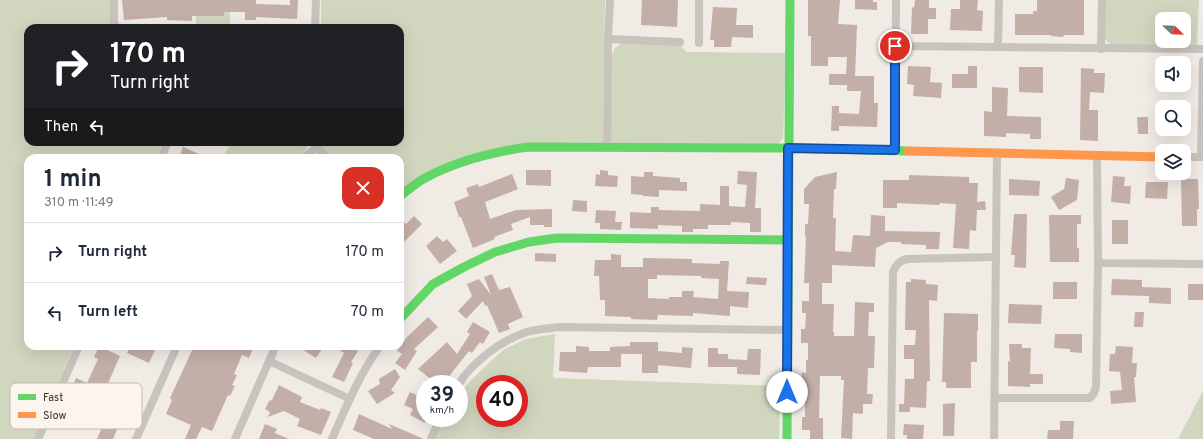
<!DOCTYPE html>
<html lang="en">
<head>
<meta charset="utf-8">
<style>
	body { margin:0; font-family:Overpass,sans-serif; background:#f2f2f3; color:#1f2937; height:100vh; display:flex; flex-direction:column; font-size:15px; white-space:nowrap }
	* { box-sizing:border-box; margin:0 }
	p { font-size:13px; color:#747a83 }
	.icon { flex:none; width:22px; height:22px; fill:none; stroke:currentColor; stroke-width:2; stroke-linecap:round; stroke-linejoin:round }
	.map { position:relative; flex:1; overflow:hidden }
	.sheet { position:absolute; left:24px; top:154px; width:380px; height:196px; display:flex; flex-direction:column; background:#fff; border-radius:12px; box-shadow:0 4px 16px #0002 }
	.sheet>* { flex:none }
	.guide { position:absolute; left:24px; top:24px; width:380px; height:122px; border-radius:12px; box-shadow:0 4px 16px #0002; background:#202124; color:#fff; overflow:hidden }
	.needle { width:26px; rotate:113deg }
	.controls { position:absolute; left:1155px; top:12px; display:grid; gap:8px }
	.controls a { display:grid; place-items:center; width:36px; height:36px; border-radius:8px; background:#fff; box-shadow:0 4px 16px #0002; font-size:20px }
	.speed { position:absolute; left:416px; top:375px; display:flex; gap:8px; font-size:20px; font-weight:700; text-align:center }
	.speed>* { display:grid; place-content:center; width:52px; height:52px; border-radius:50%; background:#fff; box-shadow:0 4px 16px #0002; line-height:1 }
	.speed small { font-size:10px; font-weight:400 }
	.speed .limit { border:6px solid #d22; background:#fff; color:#111 }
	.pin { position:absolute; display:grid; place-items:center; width:34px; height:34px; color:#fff; margin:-17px; border:2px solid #fff; border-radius:50%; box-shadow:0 1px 4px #0007 }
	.me { position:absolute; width:44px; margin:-22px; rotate:0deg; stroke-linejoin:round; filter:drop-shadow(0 0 3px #0008) }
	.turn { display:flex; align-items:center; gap:14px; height:84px; padding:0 20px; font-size:18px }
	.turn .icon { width:52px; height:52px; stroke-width:2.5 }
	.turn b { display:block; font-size:28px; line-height:34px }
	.then { display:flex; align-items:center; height:38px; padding:0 20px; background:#0003; gap:8px; font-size:15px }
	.round { display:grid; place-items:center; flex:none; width:42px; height:42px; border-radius:12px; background:#f2f2f3 }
	.summary { display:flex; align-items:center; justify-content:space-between; height:68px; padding:0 20px }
	h1 { font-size:24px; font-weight:700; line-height:30px }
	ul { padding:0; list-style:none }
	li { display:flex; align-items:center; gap:12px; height:60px; padding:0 20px; border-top:1px solid #e0e1e3 }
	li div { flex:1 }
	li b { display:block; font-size:15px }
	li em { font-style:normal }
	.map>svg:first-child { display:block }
</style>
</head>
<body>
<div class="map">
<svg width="1203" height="439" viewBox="0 0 1203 439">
	<rect width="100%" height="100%" fill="#f0ebe5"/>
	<g fill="#d1d6bf" fill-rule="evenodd">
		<path d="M0,0H110V26L111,28H28V142H163L156,158H28V346H74L34,439H0Z"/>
		<rect x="196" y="0" width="34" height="26"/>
		<path d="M321,0H605L604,40L603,144L507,147L400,192V158H333L321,146V142H400V28H321Z"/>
		<path d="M1105,0H1199L1197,46H1111L1104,38ZM1162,19H1184V41H1162Z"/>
		<path d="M623,42L679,43L686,52L786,53L783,138L777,145L610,146L611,57L615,48Z"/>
		<path d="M232,142H307V148L296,158H222Z"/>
		<path d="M555,334L553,378L780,386L779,439H435L445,418H459V395L471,380L503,350L526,339ZM485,384H519V418H485Z"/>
		<path d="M1203,391V439H1178Z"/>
	</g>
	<g fill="#c3afa7" fill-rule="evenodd">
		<path d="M122,0H256V4L290,5V0H298L297,19L256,17V20H245V12H224V16H192V21L167,20V17L124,20Z"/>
		<path d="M642,0H678L677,27L641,25Z"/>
		<path d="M808,0H840L838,24L857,25L855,76H874V103H878L877,127L839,126V131H831L832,106H839V113L859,114L861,91H847V85H829V74H846L847,57H828V66H811V36H808Z"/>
		<path d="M855,0H873V2H877V10L855,9Z"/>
		<path d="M915,0H929V8H936V19H928V34H911L912,7L914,8Z"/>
		<path d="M960,0H978L977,10L983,11L982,31L950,30L951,9H960Z"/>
		<path d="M1037,0H1084V35H1064L1063,37L1051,36V35H1015V14H1033V11H1037Z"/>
		<path d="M713,7L737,8L736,25H753V38L732,37L731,47H714V40H710Z"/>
		<path d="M908,66L931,67L930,82L942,83L941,98L913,96L914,85L907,84Z"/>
		<path d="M968,66H977V88H952V74H968Z"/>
		<path d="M1019,67H1043V93L1019,92Z"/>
		<path d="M1081,68L1094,69V73H1105L1104,93L1090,92L1089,110H1098V141L1080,140Z"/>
		<path d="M992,87L1008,88L1007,116L1041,117V139H1030V134L1006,133V137L984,136V111L992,112Z"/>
		<path d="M1137,117H1148V134H1138Z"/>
		<path d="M183,147L208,158H179Z"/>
		<path d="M526,170H551V186L526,185Z"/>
		<path d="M600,170L608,171V175L618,176L617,187L595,186L596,174L600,175Z"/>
		<path d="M738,171L757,172L755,208H761V232H750V223L731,222V225H708V229H693V232H682V226L658,225V229L630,228V212L651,213V207H659V210L700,211V204L720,205V186H729V206L745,207L747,185L737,184Z"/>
		<path d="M644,172H653V176L680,178V182H687V191L659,190V197L643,196V195L631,194V176L644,177Z"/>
		<path d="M837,172L836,189H834L833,218H836L835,251L851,252L853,235L870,236L871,215L885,216V231L940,232L939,249H926V245L901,244V242H888L876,248L875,267L832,265V283H822V304H834L833,332H834V336H854L855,302L874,303V312H869L868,336H875L874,368H868L867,394H873L872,404H863V414L853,413L852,439L841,438L844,380H841V376H820L819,418H823V439H810V430H802V417H805V397H800L802,372L806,373V360H808V343H801V329H805L806,313H802V301H809V283H804L806,237H805V224H808L809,204H804V189L815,177Z"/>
		<path d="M512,174L518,189L485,202L490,219L516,210L552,209V227H544V225H530V217L511,224L513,230L494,237L495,239L473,248L461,217H459L454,202L469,196L466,188L478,184L479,187Z"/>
		<path d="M909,175L969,177V183H978L977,202L985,201L986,210H977L976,231L970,230L969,249L953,248L956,204L940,203L939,205L897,203V208H883V180H909Z"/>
		<path d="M1113,176L1125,177L1124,186H1131L1130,204L1111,202Z"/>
		<path d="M1066,178L1079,180L1077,200L1059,210L1051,197L1064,189Z"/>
		<path d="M1009,179L1040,181L1039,196L1009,195Z"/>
		<path d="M1181,179H1198L1199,209H1197V226H1182Z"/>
		<path d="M1146,182H1168L1167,199L1145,198Z"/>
		<path d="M573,200L587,201V212L572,211Z"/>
		<path d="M596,210L616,211L615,222H622L621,230L600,229V223H595Z"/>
		<path d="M1014,214H1027L1026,268L1014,267L1015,255H1011Z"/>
		<path d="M1049,215H1081V224H1077V248H1079V262H1050Z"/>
		<path d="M414,216L422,224L400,246V218L406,224Z"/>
		<rect x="1112" y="220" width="16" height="24"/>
		<path d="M437,236L443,242L447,239L457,251L440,264L426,246Z"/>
		<path d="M535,253L556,254V262L535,261Z"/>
		<path d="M611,254L621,255V267H643V258L692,259V263L720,264V261H729L727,291L749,292L748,308L730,306V316L693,313V316L658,315L657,320L631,319V317L605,316V300H600L599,276H594L595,260H611ZM657,275L701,276V278L719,279L718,299L693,297L694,291H682V297H669V299L648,298V279H657Z"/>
		<path d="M492,274L499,290L510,287L523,317L508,324L510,329L499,333L487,305L485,306L483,301L466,319L458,311L472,296L467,284L479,279L491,295L484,277Z"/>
		<path d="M747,277L767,278L766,285L746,284Z"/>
		<path d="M911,279L926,280V284L938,285L937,301L929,300L930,381H927L926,408L910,407V412H899V404H904L905,379H914V359H904V345H915L916,330H905L906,282H911Z"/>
		<path d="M1112,279L1142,280V287L1171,288V304L1149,303V296L1111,295Z"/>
		<rect x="1053" y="282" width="24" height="17"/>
		<rect x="1188" y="284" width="15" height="16"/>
		<path d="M1009,304L1042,305L1041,324L1008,323Z"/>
		<path d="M1135,312H1144L1143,327H1134Z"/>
		<path d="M944,313L978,314V331H977V362H971V388H946V382H942Z"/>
		<path d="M428,317L438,327L414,349L417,351L405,370L395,363L402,354L397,351L406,338Z"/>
		<path d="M473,322L490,332L483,344L480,342L472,353L469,351L443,384H437L418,369L447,342L457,354L470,334L467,332Z"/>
		<path d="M1055,334H1082V353L1070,352V349L1054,348Z"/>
		<path d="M630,342H658V351L682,353V347L693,348L691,368L658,365V373H642V354H621V367H588L587,373L559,371L560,352H576V346L589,347V351H610V347L630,346Z"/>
		<path d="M1009,344H1022V348H1031L1030,374H1043V384H1030V387L1008,386V361L1010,362Z"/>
		<path d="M99,346L120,356L105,390L134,403L130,412L125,410L113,439H97L105,421L91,415L89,420L63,408L76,378L87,383L98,359L94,357Z"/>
		<path d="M130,346H157L149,363L127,353Z"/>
		<path d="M194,346H254L249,358L242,355L234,374L237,375L232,385L235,386L230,396L228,395L212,431L202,427L196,439H185L191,425L166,414L172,400L170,398Z"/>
		<path d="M297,346H324L316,358Z"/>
		<path d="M334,346H350L358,351L351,362L353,363L344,382L332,377L344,353Z"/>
		<path d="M1116,346L1133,347L1132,363H1137L1136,377H1134L1136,402L1111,404L1110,391L1122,390L1120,372L1109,371L1110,354H1115Z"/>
		<path d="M708,348H718V354H728V359L747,360L748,349H761L760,375L737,374V367H708Z"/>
		<path d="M395,369L400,377L391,390L395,393L377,404L368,391L380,384L379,379Z"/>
		<path d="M279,385L302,397L300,402L320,410L321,408L331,412L321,435L297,426L300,419L284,411L268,417L270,412L265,409L269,401L272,400Z"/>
		<path d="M410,392L425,399V423L410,415L413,409L404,405Z"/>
		<path d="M955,403L954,436H943V404Z"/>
		<path d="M359,414L392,429L389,424L424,439H374L353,430Z"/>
		<path d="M1060,421H1074L1073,439H1047L1048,430H1060Z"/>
		<path d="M265,424L277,429L275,433L289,439H259Z"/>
		<path d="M904,424L924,425L923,439H907V435H903Z"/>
	</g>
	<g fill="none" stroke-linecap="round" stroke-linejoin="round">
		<g stroke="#c9c3be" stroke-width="8">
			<path d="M114,0V24L118,28"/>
			<path d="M315,28L316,0"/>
			<path d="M608,39L680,42"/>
			<path d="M699,43V0"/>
			<path d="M895,46L1203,49"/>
			<path d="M998,47L999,0"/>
			<path d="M1101,49L1102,0"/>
			<path d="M316,142L317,147L327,158"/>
			<path d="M607,148L608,39L610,0"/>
			<path d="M895,150L896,0"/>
			<path d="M1097,156L1098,263L1203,264"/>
			<path d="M1184,157H1203"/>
			<path d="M1201,157L1203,61"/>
			<path d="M161,158L168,142"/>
			<path d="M303,158L317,147"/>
			<path d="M269,361L276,346"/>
			<path d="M459,384C471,363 501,341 524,333C534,329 547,329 558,327L787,330"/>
			<path d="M995,398H1090L1094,393L1096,387L1098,263"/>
			<path d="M38,439L79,346"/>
			<path d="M136,439L177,346"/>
			<path d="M235,439L269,361L350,399"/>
			<path d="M332,439C346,407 359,375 380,346"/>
			<path d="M431,439L440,418"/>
			<path d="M891,439L893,272C896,265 899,261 907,259L996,257"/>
			<path d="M994,439L997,154"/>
		</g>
		<g stroke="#63d668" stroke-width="9">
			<path d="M400,196C408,190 416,183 425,178C457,161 493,152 528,147L788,148L908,151"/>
			<path d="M400,319L433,284L464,267L495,252L529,242L557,238L788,240"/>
			<path d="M787,439L790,0"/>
		</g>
		<path stroke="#ff974d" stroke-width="9" d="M908,151L1162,157"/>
	</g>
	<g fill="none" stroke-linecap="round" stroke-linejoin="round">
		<g stroke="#114b97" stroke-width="10">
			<path id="route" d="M787,392L788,148L895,150V46"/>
		</g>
		<use href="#route" stroke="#1a73e8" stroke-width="7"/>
	</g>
	<rect x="10" y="383" width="132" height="46" rx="6" fill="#fbf5ee" stroke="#c1bab4" stroke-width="1"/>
	<rect x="18" y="394" width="18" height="6" fill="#63d668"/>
	<rect x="18" y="412" width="18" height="6" fill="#ff974d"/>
	<g font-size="11" fill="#3b302b">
		<text x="43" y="401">Fast</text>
		<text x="43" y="419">Slow</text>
	</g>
</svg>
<div class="controls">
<a><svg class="needle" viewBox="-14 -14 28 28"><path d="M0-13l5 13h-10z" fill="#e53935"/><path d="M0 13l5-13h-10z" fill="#747a83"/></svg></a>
<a><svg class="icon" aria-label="sound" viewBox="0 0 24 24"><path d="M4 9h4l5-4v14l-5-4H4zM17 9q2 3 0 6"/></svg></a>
<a><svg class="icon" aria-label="search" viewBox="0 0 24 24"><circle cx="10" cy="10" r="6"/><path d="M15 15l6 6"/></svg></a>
<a><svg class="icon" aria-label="layers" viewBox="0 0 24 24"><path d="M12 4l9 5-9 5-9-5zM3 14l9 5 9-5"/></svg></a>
</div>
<div class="speed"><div>39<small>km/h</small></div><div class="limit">40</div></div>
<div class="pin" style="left:895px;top:46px;background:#d93025"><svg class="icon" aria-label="arrive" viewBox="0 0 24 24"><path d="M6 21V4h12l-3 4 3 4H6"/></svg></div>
<svg class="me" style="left:787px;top:392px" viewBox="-20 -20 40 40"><circle r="19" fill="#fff"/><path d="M0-13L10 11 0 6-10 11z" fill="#1a73e8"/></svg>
<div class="guide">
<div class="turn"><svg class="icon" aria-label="right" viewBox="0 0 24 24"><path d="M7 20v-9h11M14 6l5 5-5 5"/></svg><div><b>170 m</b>Turn right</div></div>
<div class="then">Then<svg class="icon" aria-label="left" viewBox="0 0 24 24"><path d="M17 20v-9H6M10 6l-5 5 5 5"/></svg></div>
</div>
<section class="sheet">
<div class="summary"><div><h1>1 min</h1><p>310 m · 11:49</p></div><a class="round" style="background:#d93025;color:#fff"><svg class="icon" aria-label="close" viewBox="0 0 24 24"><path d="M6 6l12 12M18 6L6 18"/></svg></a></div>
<ul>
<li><svg class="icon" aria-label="right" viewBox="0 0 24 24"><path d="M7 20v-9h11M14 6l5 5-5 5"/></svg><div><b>Turn right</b></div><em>170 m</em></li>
<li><svg class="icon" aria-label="left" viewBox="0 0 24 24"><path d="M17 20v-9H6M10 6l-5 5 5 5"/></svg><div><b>Turn left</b></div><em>70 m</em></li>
</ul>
</section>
</div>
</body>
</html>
